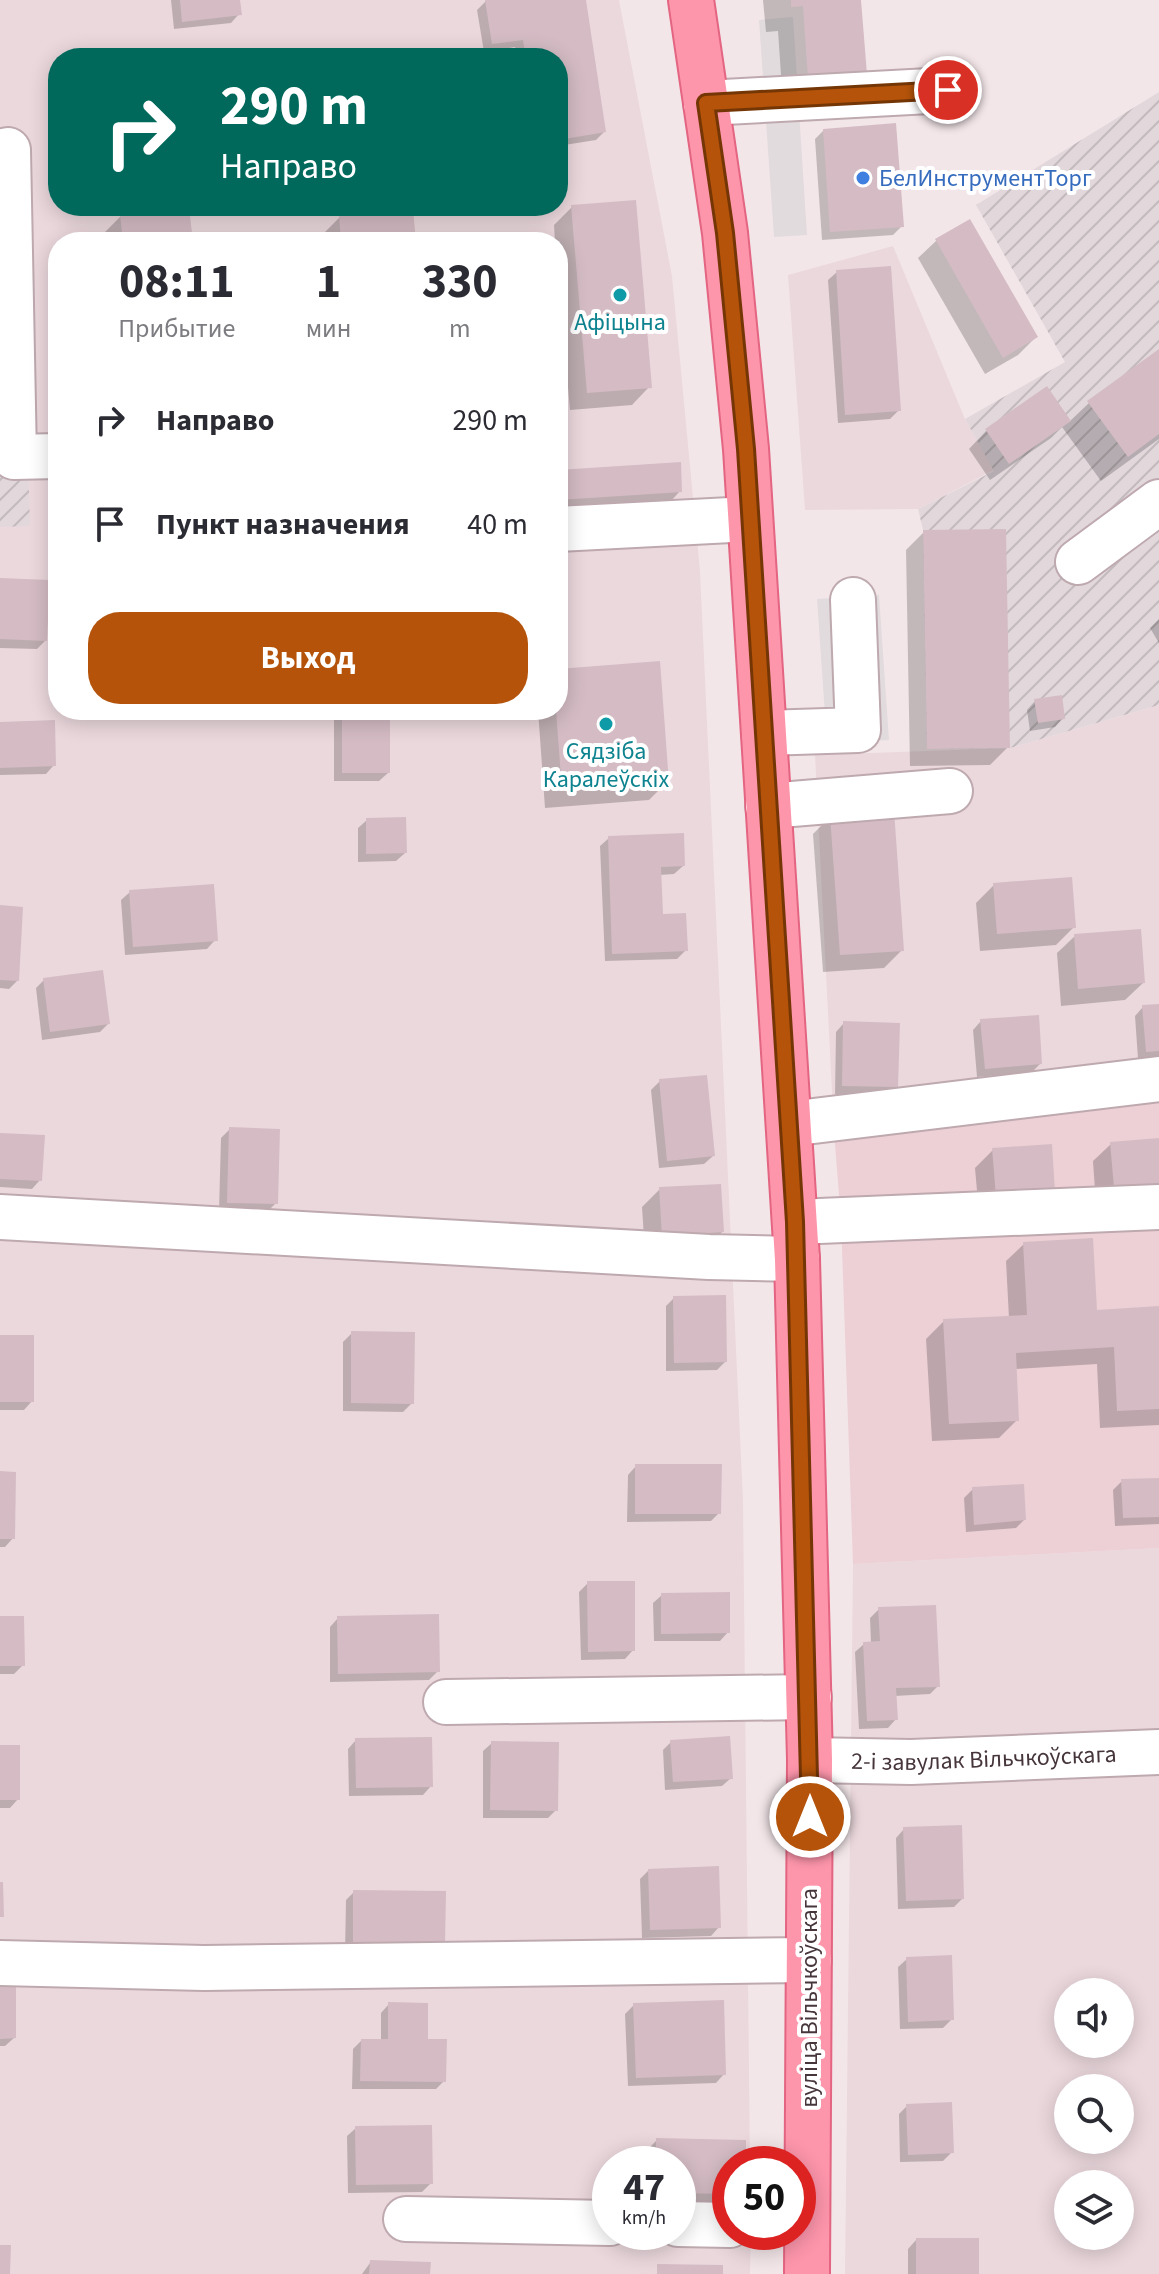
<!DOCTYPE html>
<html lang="ru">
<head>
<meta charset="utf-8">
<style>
	body { margin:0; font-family:"Source Sans 3",sans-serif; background:#f7f7f7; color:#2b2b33; height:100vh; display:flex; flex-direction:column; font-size:30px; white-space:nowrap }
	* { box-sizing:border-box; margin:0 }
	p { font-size:26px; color:#7c7c81 }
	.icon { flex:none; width:44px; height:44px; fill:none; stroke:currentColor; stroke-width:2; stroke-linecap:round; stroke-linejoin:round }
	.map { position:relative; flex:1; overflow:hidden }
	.sheet { position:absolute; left:48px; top:232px; width:520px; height:488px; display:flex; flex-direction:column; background:#fff; border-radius:32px; box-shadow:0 4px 20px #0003 }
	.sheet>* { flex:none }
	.banner { position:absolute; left:48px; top:48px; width:520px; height:168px; border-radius:32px; box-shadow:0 4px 20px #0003; background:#00695c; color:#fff; overflow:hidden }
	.fabs { position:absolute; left:1054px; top:1978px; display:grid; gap:16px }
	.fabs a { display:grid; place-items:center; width:80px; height:80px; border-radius:50%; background:#fff; box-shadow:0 4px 20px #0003; font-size:40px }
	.speed { position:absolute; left:592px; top:2146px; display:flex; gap:16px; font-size:40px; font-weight:700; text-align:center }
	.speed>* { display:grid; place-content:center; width:104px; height:104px; border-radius:50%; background:#fff; box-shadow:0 4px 20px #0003; line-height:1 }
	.speed small { font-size:20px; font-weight:400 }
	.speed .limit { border:12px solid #d22; background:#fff; color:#111 }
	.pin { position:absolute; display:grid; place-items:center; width:68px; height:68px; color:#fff; margin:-34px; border:4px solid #fff; border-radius:50%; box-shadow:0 2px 8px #0007 }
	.me { position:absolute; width:88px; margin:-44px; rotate:0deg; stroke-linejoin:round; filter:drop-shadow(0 0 6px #0008) }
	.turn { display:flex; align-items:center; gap:28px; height:168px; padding:0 40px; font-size:36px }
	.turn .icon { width:104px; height:104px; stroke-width:2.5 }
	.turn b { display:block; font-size:56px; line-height:68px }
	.eta { display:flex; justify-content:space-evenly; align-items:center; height:136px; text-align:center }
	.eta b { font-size:48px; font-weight:700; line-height:56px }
	.button { display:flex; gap:16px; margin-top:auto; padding:16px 40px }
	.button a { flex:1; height:92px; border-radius:32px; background:#b45309; color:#fff; font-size:32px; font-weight:700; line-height:92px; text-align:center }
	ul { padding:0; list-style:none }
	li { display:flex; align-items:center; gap:24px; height:104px; padding:0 40px }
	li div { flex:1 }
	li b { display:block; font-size:30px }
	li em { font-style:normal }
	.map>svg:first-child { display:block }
</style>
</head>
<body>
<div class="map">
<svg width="1159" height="2274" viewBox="0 0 1159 2274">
	<defs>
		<pattern id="industrial-furrows" width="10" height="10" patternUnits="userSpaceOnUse" patternTransform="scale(2)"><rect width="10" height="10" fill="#e2d8dc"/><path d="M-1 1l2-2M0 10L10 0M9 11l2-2" fill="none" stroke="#c3babe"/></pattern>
	</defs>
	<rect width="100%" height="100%" fill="#f3e6e9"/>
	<g fill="#ebd8dd" fill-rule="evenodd">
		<path d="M0,0H619L672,276L700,571L743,1500L750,2164H730V2232H751L750,2274H0ZM58,58H558V206H58ZM58,242H558V710H58ZM610,2164H678V2232H610Z"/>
		<path d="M893,246L965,419L994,470L918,509L805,510L788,275Z"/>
		<path d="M1159,705V1090L834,1132L815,755L1010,748Z"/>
		<path d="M1159,1548V2274H845L853,1564ZM1068,1992H1120V2044H1068ZM1068,2088H1120V2140H1068ZM1068,2184H1120V2236H1068Z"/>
	</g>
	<g fill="url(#industrial-furrows)">
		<path d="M1159,92V705L1010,748L927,749L923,530L918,509L994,471L965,419L1065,362L976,205Z"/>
		<path d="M19,150L30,526L0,527V152Z"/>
	</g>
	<path fill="#ecd0d6" d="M1159,1090V1548L853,1564L841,1220L834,1132Z"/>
	<g fill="#e1dbdd">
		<path d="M793,17L807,235L774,237L759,20Z"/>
		<path d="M879,595L889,740L827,744L817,599Z"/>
	</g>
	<g fill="#0003">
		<path d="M171,0H238L239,14L231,23L174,29Z"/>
		<path d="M493,0H584L604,132L596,140L558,146V58H517L515,47L484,52L477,10L486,1Z"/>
		<path d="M763,0H859L865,73L783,104L778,31L766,32Z"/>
		<path d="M824,130L902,226L893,235L822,240L815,139Z"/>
		<path d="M572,207L649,387L632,405L570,410L558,272V242H555L554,225Z"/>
		<path d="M121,216L191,242H95Z"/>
		<path d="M340,217L414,242H315Z"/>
		<path d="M969,221L1036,337L1018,355L985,374L918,258L936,241Z"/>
		<path d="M837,272L899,410L890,419L838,423L828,280Z"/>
		<path d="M1159,351V439L1101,481L1062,427L1051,438L990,480L969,449L986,431L1069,422L1089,403Z"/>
		<path d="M558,472L680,491L672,500L558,507Z"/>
		<path d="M924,532L1008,747L990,765L910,766L906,550Z"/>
		<path d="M0,580L45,641L37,649L0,648Z"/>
		<path d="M1159,619V643L1150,628Z"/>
		<path d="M1035,701L1063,718L1055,727L1030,731L1027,710Z"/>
		<path d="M334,710H388V773L379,781H334Z"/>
		<path d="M538,710H558L667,782L649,800L545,808Z"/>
		<path d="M0,724L54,765L46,774L0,775Z"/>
		<path d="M830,817L902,950L884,968L823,972L813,834Z"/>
		<path d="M367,820L405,853L396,861L358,862V828Z"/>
		<path d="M609,838L683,866L674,874L659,875L661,916L686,950L677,959L605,961L600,846Z"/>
		<path d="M994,885L1074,927L1056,945L980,951L976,903Z"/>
		<path d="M130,892L215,940L207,949L125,955L121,900Z"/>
		<path d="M0,907L18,980L9,989L0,988Z"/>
		<path d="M1075,936L1143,983L1125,1000L1061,1006L1057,953Z"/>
		<path d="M44,980L108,1024L100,1032L42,1040L36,988Z"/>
		<path d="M1159,1006V1057L1138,1059L1135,1016L1143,1007Z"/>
		<path d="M981,1021L1040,1064L1032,1072L977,1077L973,1030Z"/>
		<path d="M844,1023L896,1086L887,1095L835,1094L836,1032Z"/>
		<path d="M660,1081L713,1156L704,1164L659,1168L651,1090Z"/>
		<path d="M230,1129L276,1203L267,1212L219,1211L221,1138Z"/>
		<path d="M0,1135L40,1180L32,1189L0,1187Z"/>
		<path d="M1159,1140V1192L1096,1205L1093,1161L1111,1144Z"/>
		<path d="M1050,1146L979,1214L975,1168L993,1150Z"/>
		<path d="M660,1189L722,1232L704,1249L645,1253L642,1207Z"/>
		<path d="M1024,1244L1095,1312L1159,1308V1425L1100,1428L1097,1364L1015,1369L1017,1420L999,1438L932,1441L926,1339L944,1321L1009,1318L1006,1261Z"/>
		<path d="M674,1298L725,1362L717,1370L666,1371V1306Z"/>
		<path d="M352,1333L412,1403L403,1412L343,1411V1342Z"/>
		<path d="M0,1337L32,1401L24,1410H0Z"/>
		<path d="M636,1466L719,1513L711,1521L627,1522L628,1475Z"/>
		<path d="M0,1473L13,1538L5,1547H0Z"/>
		<path d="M1159,1480V1524L1115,1526L1113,1490L1122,1481Z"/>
		<path d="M973,1489L1024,1520L1016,1528L966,1532L964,1498Z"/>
		<path d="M588,1583L633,1650L625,1659L581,1660L579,1592Z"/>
		<path d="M662,1595L728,1632L720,1641H654L653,1603Z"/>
		<path d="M879,1609L938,1686L930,1694L895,1696L896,1719L888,1728L859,1729L855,1652L864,1644L871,1643L870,1618Z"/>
		<path d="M0,1618L23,1665L14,1674H0Z"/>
		<path d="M338,1618L438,1671L429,1680L330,1682V1627Z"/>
		<path d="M356,1740L431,1786L423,1795L349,1796L348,1749Z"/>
		<path d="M671,1742L731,1778L722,1786L665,1790L663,1750Z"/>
		<path d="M492,1743L556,1810L548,1818H483V1751Z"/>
		<path d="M0,1747L18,1799L10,1808H0Z"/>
		<path d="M904,1829L962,1899L954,1907L898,1909L896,1838Z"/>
		<path d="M648,1871L719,1927L711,1936L642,1938L640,1879Z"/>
		<path d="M354,1892L444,1893L345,1952L346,1900Z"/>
		<path d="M907,1959L952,2019L943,2028L900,2029L898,1967Z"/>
		<path d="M0,1982L14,2038L5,2046H0Z"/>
		<path d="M389,2004L426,2041L444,2081L436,2089H352L353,2049L361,2041H381V2013Z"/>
		<path d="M634,2005L724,2074L716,2083L628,2086L625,2014Z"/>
		<path d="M907,2106L952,2152L943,2161L900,2162L899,2114Z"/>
		<path d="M356,2128L431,2183L422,2192L348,2193L347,2136Z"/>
		<path d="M657,2140L744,2164H730V2206L678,2210V2164H639V2158Z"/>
		<path d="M916,2240L977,2274H908V2249Z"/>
		<path d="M370,2263L428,2274H362Z"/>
	</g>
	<g fill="#d5bcc4">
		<path d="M180,0H240L242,15L182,22Z"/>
		<path d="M485,0H586L606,132L558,140V58H526L523,40L492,44Z"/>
		<path d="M791,0H861L867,74L808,78L803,6L791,7Z"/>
		<path d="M896,123L904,227L830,232L823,129Z"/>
		<path d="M636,200L652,388L587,393L571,205Z"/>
		<path d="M189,207L193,242H123L120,214Z"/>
		<path d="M413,209L416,242H341L339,215Z"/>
		<path d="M970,219L1038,337L1003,358L935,239Z"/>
		<path d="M891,266L901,411L845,415L836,270Z"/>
		<path d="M1159,349V434L1128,457L1087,401Z"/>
		<path d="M1047,386L1071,421L1009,464L985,429Z"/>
		<path d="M681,462L682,492L558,500V470Z"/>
		<path d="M1006,529L1010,748L927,749L923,530Z"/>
		<path d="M0,578L50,580L47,641L0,639Z"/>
		<path d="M660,661L669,783L562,791L556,710L558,669Z"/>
		<path d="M1062,695L1065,719L1038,723L1034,699Z"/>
		<rect x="342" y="710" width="48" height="63"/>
		<path d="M55,720L56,766L0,768V722Z"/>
		<path d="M894,810L904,951L840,955L830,815Z"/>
		<path d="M406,817L407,853L366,854V818Z"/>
		<path d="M684,833L685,866L661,867L663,914L686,913L688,951L612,954L608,836Z"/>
		<path d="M1072,877L1076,928L997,934L993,883Z"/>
		<path d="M214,884L218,941L133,947L129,890Z"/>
		<path d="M0,905L23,907L19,981L0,980Z"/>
		<path d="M1141,929L1145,983L1078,989L1074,934Z"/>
		<path d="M103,970L110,1024L50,1032L43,978Z"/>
		<path d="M1159,1004V1051L1146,1052L1142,1005Z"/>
		<path d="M1039,1015L1042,1064L985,1069L980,1019Z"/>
		<path d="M843,1021L900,1023L898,1087L842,1086Z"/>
		<path d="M707,1075L715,1156L667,1161L659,1079Z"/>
		<path d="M229,1127L280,1129L278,1204L227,1203Z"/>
		<path d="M0,1133L45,1135L42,1181L0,1179Z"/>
		<path d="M1159,1138V1184L1114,1188L1110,1142Z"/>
		<path d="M1052,1144L1055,1192L996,1197L992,1148Z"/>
		<path d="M721,1184L724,1232L662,1236L659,1187Z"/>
		<path d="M1093,1238L1097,1310L1159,1306V1409L1117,1411L1114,1347L1016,1353L1019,1421L949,1424L943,1319L1027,1315L1023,1242Z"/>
		<path d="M726,1295L727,1362L674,1363L673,1296Z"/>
		<path d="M351,1331L415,1332L414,1404L351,1403Z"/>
		<rect x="0" y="1335" width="34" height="67"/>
		<path d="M635,1464H722L721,1514H635Z"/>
		<path d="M0,1471L16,1472L15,1539H0Z"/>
		<path d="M1159,1478V1517L1123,1518L1121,1479Z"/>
		<path d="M1024,1484L1026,1520L974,1525L972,1487Z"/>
		<path d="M587,1581H635V1651L588,1652Z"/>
		<path d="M730,1592V1633L661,1634V1593Z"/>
		<path d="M936,1605L940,1687L896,1688L898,1720L867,1721L863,1642L880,1641L878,1607Z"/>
		<path d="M439,1614L440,1672L338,1674L337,1616Z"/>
		<path d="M0,1616H24L25,1666H0Z"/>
		<path d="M730,1736L733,1779L673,1782L670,1740Z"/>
		<path d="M432,1737L433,1787L356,1788L355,1738Z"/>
		<path d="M491,1741L559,1742L558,1811L490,1810Z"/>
		<rect x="0" y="1745" width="20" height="55"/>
		<path d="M962,1825L964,1899L906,1901L903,1827Z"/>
		<path d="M719,1866L721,1928L650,1930L648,1869Z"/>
		<path d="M0,1882H3L4,1917H0Z"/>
		<path d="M353,1890L446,1891L445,1945L353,1944Z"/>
		<path d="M952,1955L954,2020L908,2022L906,1957Z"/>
		<path d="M0,1980H16V2038L0,2039Z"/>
		<path d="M724,2000L726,2075L636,2078L633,2003Z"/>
		<path d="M388,2002L428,2003V2039H447L446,2082L360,2081L361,2039H388Z"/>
		<path d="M952,2102L954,2153L908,2155L906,2104Z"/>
		<path d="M432,2125L433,2184L356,2185L355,2126Z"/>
		<path d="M656,2138L746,2140V2164H730V2194L678,2193V2164H656Z"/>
		<rect x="916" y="2238" width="63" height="36"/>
		<path d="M0,2245H11L10,2274H0Z"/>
		<path d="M370,2260L431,2262L430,2274H369Z"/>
		<path d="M657,2264L723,2265V2274H657Z"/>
	</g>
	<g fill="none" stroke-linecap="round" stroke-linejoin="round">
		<g stroke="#bea9af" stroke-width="48">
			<g id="minor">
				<path d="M706,103L948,90"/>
				<path d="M0,152L8,150L14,457L58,456"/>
				<path d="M558,529L750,519"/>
				<path d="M1078,562L1159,502"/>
				<path d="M764,733L858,730L853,600"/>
				<path d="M768,806L950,791"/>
				<path d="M789,1124L1159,1079"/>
				<path d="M0,1217L709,1257L797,1259"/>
				<path d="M795,1222L1159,1207"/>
				<path d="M446,1702L809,1697"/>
				<path id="s1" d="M810,1760L911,1762L1159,1752"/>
				<path d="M0,1963L204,1968L809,1960"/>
				<path d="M406,2219L610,2223"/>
				<path d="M678,2224L730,2225"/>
			</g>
		</g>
		<g stroke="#e36581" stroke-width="48">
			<path id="major" d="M691,0L725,233L746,449L797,1259L810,1760L807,2274"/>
		</g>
		<use href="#minor" stroke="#fff" stroke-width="44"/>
		<use href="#major" stroke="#fd95ab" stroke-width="44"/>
	</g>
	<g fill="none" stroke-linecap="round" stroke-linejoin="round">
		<g stroke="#753606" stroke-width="20">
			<path id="route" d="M810,1817L795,1222L746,449L725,233L706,103L948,90"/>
		</g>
		<use href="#route" stroke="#b45309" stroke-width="14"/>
	</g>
	<circle fill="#3f7fe0" stroke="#fff" stroke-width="3" cx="863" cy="178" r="8"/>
	<g fill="#0f9aa8" stroke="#fff" stroke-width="3">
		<circle cx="620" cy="295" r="8"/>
		<circle cx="606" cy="724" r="8"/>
	</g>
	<g text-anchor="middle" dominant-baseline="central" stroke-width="8" stroke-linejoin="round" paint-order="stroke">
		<g font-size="24" fill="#366cbe" stroke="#fff" text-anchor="start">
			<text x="879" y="178">БелИнструментТорг</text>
		</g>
		<g font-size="24" fill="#0d838f" stroke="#fff">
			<text x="620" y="322">Афіцына</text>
			<text x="606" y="751">Сядзіба<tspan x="606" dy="28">Каралеўскіх</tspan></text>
		</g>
		<g font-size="24" fill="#46363b" stroke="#fff">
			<text stroke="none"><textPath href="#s1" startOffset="174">2-і завулак Вільчкоўскага</textPath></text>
			<text transform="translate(809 1998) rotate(-90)">вуліца Вільчкоўскага</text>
		</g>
	</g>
</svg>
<div class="fabs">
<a><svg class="icon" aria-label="sound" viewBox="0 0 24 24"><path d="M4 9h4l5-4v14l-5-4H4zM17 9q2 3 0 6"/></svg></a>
<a><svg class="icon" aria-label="search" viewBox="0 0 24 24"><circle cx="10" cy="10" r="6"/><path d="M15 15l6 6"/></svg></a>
<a><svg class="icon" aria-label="layers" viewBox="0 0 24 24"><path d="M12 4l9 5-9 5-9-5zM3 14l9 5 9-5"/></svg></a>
</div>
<div class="speed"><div>47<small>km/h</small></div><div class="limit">50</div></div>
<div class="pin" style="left:948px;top:90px;background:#d93025"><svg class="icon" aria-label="arrive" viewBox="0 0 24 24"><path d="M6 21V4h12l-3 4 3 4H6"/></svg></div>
<svg class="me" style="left:810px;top:1817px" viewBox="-20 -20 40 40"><circle r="17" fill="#b45309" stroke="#fff" stroke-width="3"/><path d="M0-11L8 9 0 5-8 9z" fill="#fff"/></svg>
<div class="banner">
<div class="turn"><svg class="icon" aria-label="right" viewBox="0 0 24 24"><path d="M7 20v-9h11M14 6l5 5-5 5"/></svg><div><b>290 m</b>Направо</div></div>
</div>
<section class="sheet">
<div class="eta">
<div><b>08:11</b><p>Прибытие</p></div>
<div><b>1</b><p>мин</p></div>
<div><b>330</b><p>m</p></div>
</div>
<ul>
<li><svg class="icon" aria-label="right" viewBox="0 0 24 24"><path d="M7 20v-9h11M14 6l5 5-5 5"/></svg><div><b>Направо</b></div><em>290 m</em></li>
<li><svg class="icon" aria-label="arrive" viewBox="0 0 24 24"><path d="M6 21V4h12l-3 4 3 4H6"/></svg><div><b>Пункт назначения</b></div><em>40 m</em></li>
</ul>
<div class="button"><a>Выход</a></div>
</section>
</div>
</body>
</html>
